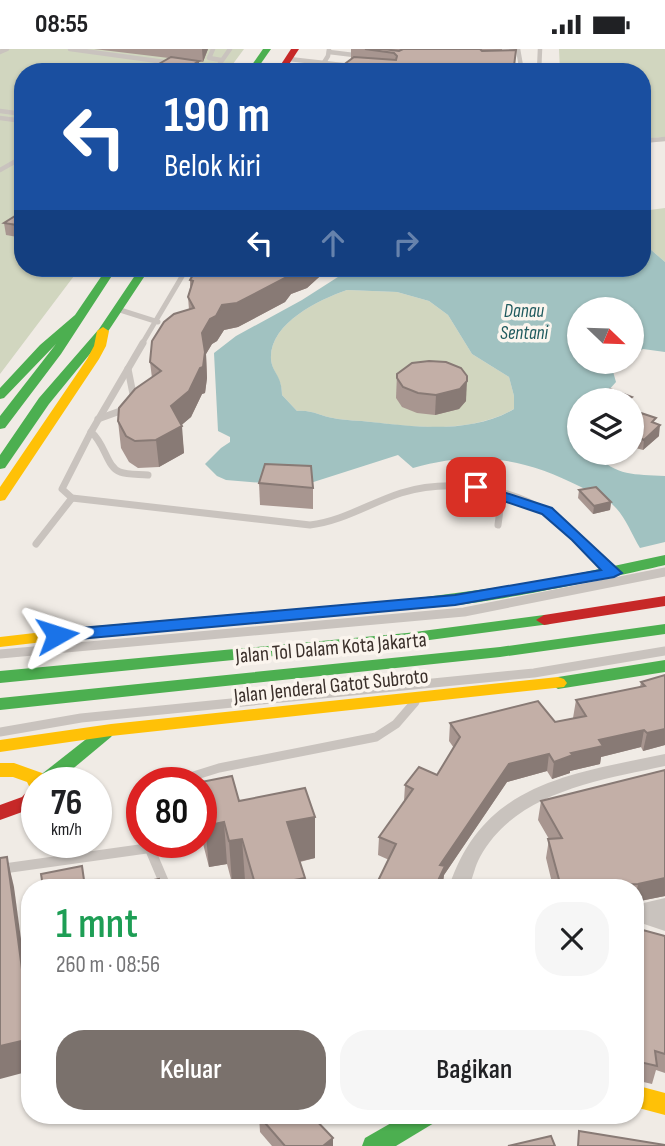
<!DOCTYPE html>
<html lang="id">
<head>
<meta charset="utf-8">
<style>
	body { margin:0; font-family:"Sofia Sans Condensed",sans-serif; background:#f6f6f6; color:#202124; height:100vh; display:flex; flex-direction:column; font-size:26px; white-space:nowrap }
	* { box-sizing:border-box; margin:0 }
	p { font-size:23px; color:#757577 }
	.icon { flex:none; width:38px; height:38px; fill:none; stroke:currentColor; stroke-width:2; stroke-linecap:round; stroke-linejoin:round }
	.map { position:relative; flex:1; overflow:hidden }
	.sheet { position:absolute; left:21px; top:830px; width:623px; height:245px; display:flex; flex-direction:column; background:#fff; border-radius:28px; box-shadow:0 2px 5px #0004 }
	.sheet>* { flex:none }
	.banner { position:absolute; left:14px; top:14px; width:637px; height:214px; border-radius:28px; box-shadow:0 2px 5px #0004; background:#1a4fa0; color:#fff; overflow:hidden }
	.needle { width:46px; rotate:113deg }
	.tools { position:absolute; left:567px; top:248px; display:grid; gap:14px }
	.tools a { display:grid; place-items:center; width:77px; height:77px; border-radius:50%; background:#fff; box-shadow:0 2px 5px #0004; font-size:35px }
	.speed { position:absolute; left:21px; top:718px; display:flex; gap:14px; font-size:35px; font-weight:700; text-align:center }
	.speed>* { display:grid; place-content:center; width:91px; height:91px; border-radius:50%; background:#fff; box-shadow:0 2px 5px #0004; line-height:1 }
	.speed small { font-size:18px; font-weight:400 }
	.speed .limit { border:10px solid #d22; background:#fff; color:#111 }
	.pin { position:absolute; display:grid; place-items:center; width:60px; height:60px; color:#fff; margin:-30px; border-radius:14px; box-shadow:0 4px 10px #0006 }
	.me { position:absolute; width:77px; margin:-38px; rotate:84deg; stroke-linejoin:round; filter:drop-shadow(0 0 5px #0008) }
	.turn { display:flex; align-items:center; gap:24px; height:147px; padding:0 35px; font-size:32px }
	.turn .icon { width:91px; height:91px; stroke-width:2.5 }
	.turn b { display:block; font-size:49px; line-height:60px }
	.lanes { display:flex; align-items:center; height:66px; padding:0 35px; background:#0003; justify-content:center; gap:35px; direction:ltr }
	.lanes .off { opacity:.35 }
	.round { display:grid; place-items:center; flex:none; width:74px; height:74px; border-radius:28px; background:#f6f6f6 }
	.headline { display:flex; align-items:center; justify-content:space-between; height:119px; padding:0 35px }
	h1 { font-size:42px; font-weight:600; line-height:52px; color:#1e9e55 }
	.action { display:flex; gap:14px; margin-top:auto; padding:14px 35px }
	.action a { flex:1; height:80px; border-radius:28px; background:#7a716c; color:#fff; font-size:28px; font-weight:600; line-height:80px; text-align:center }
	.action a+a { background:#f6f6f6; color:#202124 }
	.status { display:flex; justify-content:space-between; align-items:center; height:49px; padding:0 35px; background:#fff; direction:ltr }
	.status svg { height:19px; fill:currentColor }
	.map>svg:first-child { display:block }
</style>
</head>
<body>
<div class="status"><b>08:55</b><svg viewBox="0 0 49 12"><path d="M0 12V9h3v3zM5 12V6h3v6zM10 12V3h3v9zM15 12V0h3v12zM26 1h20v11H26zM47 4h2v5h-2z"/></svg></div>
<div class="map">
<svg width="665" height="1097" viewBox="0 0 665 1097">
	<rect width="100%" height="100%" fill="#f0ebe5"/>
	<g fill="#d1d6bf">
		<path d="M0,0H244L227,23H23V219H80L0,325Z"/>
		<path d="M559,0H665V88L642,90V23H560Z"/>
		<path d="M665,159V213L642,193V162Z"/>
		<path d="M347,241L397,243L429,252L448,266L472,305L509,328L514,347V360C471,384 418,379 371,373C359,371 346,372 333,369C321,367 310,360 297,362L282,346C282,328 272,324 271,310C269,275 318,251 347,241Z"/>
	</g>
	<path fill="#a1c2c1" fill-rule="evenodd" d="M642,193L665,213V303L643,300L632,307V261H579V313H622L612,319L616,333L599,352H579V404H594C617,428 634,425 665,427V493L640,499C632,486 625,467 614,457C606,448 592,444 581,438C524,409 476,401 413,419L398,406L301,437L226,431L217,427L205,415L221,399L230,393V388L218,382L214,304L236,287L302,251L352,219H642ZM347,241L397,243L429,252L448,266L472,305L509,328L514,347V360C471,385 418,378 371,373C359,371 346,372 333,369C321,367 310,360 297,362L282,346C282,326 272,324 271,310C269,275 318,251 347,241Z"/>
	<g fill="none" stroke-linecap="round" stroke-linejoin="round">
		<g stroke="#c9c3be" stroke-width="4.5">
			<path d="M70,0L172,14"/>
			<path d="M213,0L209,9L221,11"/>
			<path d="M518,0L522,23"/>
			<path d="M0,3L7,0"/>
			<path d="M329,3L362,7"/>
			<path d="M289,10L351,17"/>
			<path d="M191,16L216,20"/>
			<path d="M214,23L230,0"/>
			<path d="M318,23L328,7L329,0"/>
			<path d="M539,23L540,0"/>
			<path d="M0,62L23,65"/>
			<path d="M0,69L23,72"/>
			<path d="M642,92L665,90"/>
			<path d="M0,121L23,108"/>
		</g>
		<g stroke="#c9c3be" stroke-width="5">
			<path d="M117,260L158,273"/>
			<path d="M142,295L187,219"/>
		</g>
		<g stroke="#c9c3be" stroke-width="7">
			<path d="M143,294L91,383L62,440L72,449L310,476C343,472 370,454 401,444C447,430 507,437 547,463C564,473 577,489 590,503"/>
			<path d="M98,370L123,361L134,350L128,320"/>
			<path d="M91,383C105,394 107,419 120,423C128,426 139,425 148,426"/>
			<path d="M498,476L502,445"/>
			<path d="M36,495L72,449"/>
		</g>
		<g stroke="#c9c3be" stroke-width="9">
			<path d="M589,501L612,522"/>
			<path d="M0,605L464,563L665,523"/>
			<path d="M0,683L81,669L534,624L665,602"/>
			<path d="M174,733L219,719L376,688L396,675L415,653"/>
		</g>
		<g stroke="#c9c3be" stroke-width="10">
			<path d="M142,774V778"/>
			<path d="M147,793L166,838"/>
			<path d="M0,820L150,799"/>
		</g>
		<g fill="#c9c3be" fill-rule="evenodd">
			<path d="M665,705V717C600,731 515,743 480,808C475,817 473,828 469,838H449C483,734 570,725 665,705Z"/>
			<path d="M665,849V882L635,872V856Z"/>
		</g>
		<g fill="#4caf50" fill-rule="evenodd">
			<path d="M263,0H271L255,23H247Z"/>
			<path d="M107,219H117L61,305L5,379L0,380V367L56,295L4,349L0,350V339L40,296L75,266Z"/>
			<path d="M140,219H150L107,284L49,355L5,419L0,420V406L39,349L99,280Z"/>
			<path d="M665,506V516C632,524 418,572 403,555L411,550L539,533Z"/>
			<path d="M544,566L552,571L550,575L407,594L0,634V622L407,584Z"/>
			<path d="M665,575V585L500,608L0,661V649L500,598Z"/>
			<path d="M665,611V623L558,640L549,634L558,628Z"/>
			<path d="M105,678L111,680L114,684L111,688L57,733L37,735L38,728L99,680Z"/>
			<path d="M405,1066H438L434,1074L396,1097H362L365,1089Z"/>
		</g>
		<g fill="#ffc107" fill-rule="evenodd">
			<path d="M103,278L109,282L106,297L99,310L5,451L0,452V438L87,310L94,297L97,282Z"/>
			<path d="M411,550L419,555L417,558L95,587L0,598V588L95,577Z"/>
			<path d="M558,628L564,630L567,634L564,638L111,687L0,703V691L111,675Z"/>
			<path d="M0,714H14L42,724L46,733H37V741L30,739L27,733L13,728H0Z"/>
			<path d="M635,1036L665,1044V1066L635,1058Z"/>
		</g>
		<g fill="#c62828" fill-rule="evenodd">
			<path d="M291,0H299L284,23H276Z"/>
			<path d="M665,547V557L544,576L536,571L544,566Z"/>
			<path d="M37,737L36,758L0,771V756L22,748L30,739Z"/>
		</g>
	</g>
	<g fill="#a89690">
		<path d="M94,0H208L203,13H199V23L169,9Z"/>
		<path d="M351,0H502V1L514,17L351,10Z"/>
		<path d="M23,162V189L6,186L4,174Z"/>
		<path d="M197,219H329L307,239L291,245L285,253L238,278L224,281L217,292L212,295L206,305L207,329L205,344L202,345L191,368L181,376L184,404L159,418L138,419L129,413L121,399L118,372L152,329L150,313L189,261L188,248L190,239V231Z"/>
		<path d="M397,325L466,352L459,360L435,366L417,364L402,358L396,349Z"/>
		<path d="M632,361L655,374L659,387L643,401L632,398Z"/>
		<path d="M259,434L313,439V460L260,456Z"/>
		<path d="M579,441L611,453L610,461L593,465L578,449Z"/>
		<path d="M665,626V696L643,702L641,698L601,708L600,715L570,722V724L552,730L547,722L507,733L444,826L443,835L378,806L379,788L404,752L405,736L437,726L454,699L449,692L450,674L555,673L573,669L576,651L640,638L641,633Z"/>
		<path d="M201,733L315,809L300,813L305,838H247L245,831L232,834L227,815L209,818L201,787Z"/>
		<path d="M541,752L665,847L635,853V838H553L546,809L549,790L538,771Z"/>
		<path d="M639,880L665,887V1024L656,1021L652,1035L635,1031V884H638Z"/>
		<path d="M259,1067L333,1097H272L260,1083Z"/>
	</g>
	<g fill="#887a75">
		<path d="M202,0H208L203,13Z"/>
		<path d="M199,12V23H184V21Z"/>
		<path d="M297,219H329L307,239L291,245L285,253L238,278L224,281L217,292L212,295L206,305L207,329L205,344L202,345L191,368L177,380L182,377L184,404L159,418L156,391L202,284L210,270L222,256L291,221Z"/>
		<path d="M467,332L466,352L459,360L435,366L436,346Z"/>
		<path d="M660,376L659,387L643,401L644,391Z"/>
		<path d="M611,453L610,461L593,465L594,457Z"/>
		<path d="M665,680V696L643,702L647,684Z"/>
		<path d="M644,681L641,698L601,708L600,715L570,722V724L552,730L554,713L599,691Z"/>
		<path d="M549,705L547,722L507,733L444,826L442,838H435L440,816L509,715Z"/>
		<path d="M315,768V809L288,815L287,773Z"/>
		<path d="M224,773L227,815L209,818L205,777Z"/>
		<path d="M242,790L245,831L232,834L229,792Z"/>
		<path d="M7,808L14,838L30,957V980Z"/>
		<path d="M305,829V838H259Z"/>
		<path d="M665,829V847L635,853L638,835Z"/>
		<path d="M30,990V1022L0,1030V997Z"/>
		<path d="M640,1013L635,1031L637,1017Z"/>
		<path d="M333,1089V1097H323Z"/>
	</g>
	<g fill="#c3afa7" stroke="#887a75" stroke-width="2">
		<path d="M365,0H383L399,2L403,0H480L482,2L516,1L514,17H525L519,23H334L354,8L396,11L397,7L394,4Z"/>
		<path d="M171,8L199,12L184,21H189L187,23H145Z"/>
		<path d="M23,162V177L4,174Z"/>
		<path d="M197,219H297L291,221L285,229L237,254L222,256L216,267L210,270L202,284L205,303L203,318L200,319L189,342L171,357L182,377L156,391L135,392L126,387L118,372L119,359L135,340L161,322L150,313L152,292L164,273L174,265L194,259L188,248L193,232L190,231Z"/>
		<path d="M429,312L446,313L461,319L467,327V332L460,340L436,346L418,344L403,338L397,329V325L412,314Z"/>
		<path d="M610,340L632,348L627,352H596Z"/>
		<path d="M632,361L656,369L652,373L660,376L644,391L632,386Z"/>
		<path d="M265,415L311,417L313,439L259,434Z"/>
		<path d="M596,438L611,453L594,457L579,441Z"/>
		<path d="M665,626V680L647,684L644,681L599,691L603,697L571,704L573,706L554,713L549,705L509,715L440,816L445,817L435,838H375L396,795L379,788L413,740L405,736L419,718L437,726L460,688L450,674L538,652L555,673L586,667L576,651L645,637L641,633Z"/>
		<path d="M665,721V829L638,835L561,838L548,790L562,789L541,752Z"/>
		<path d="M232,727L239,752L305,739L315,768L287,773L305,829L256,838L242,790L229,792L224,773L205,777L201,761V733Z"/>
		<path d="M7,808L30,980V990L0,997V809Z"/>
		<path d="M82,817L85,838H43L41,825Z"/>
		<path d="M159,830L161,838H120Z"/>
		<path d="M639,880L665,887V1005L655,1002L657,1017L640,1013L637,1017L635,1016V884H639Z"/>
		<path d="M261,1066H311L333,1089L323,1097H285L259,1067Z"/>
		<path d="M579,1082L665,1096V1097H578Z"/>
		<path d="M551,1087L555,1097H508Z"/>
	</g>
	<path fill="#1a73e8" stroke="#114b97" stroke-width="2" d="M476,434L552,459L622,524L614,528L455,556L57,592L49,586L57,581L455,546L601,521L572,491L542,465L471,441V435Z"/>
	<g text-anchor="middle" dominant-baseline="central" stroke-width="7" stroke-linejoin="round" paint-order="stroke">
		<g font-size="19" font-style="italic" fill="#1f5a5e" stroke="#fbf5ee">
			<text x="524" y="262">Danau<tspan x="524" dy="22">Sentani</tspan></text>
		</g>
		<g font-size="21" fill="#3b302b" stroke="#fbf5ee">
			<text transform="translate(331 599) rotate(-5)">Jalan Tol Dalam Kota Jakarta</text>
			<text transform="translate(331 637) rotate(-6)">Jalan Jenderal Gatot Subroto</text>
		</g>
	</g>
</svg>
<div class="tools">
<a><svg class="needle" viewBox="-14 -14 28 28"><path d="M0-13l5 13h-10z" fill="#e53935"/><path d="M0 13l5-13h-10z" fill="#757577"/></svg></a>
<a><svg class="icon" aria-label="layers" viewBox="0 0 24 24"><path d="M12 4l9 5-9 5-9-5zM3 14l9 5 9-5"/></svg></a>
</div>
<div class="speed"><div>76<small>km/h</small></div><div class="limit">80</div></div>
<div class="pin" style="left:476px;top:438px;background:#d93025"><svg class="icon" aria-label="arrive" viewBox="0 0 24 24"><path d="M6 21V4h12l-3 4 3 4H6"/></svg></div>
<svg class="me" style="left:57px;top:586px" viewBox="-20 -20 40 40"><path d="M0-17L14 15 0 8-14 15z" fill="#1a73e8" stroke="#fff" stroke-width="4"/></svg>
<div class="banner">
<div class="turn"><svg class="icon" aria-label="left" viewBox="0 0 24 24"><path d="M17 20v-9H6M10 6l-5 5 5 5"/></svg><div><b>190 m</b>Belok kiri</div></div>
<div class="lanes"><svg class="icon" aria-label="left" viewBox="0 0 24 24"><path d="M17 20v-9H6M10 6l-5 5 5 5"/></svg><svg class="icon off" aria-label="ahead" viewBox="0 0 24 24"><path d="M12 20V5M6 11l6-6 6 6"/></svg><svg class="icon off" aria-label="right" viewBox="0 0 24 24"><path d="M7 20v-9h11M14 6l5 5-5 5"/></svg></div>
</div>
<section class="sheet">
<div class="headline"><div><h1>1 mnt</h1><p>260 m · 08:56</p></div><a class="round"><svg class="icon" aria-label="close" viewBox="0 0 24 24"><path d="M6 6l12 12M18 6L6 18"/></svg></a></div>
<div class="action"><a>Keluar</a><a>Bagikan</a></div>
</section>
</div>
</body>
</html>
